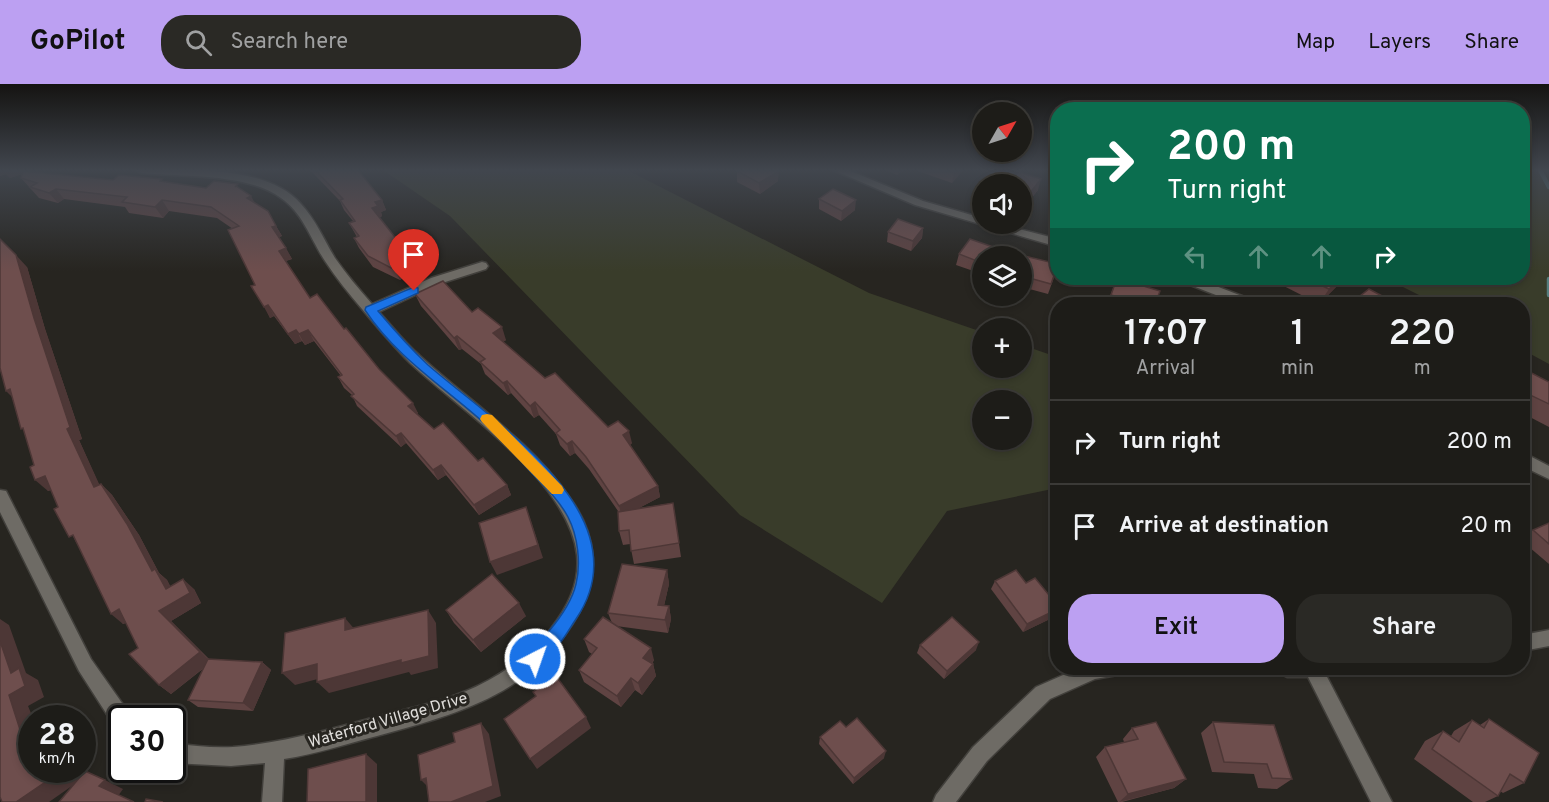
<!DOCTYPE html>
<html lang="en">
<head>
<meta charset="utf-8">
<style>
	body { margin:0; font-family:Overpass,sans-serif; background:#2a2925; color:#f1f3f6; height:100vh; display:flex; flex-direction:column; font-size:22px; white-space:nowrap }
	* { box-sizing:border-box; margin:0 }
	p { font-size:20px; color:#a0a1a2 }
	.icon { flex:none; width:33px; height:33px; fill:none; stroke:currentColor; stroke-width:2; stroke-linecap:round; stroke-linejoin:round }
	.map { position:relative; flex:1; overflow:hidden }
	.drawer { position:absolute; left:1050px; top:213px; width:480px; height:378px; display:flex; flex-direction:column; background:#1d1c18; border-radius:24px; box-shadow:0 3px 9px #0003,0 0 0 2px #3b3a37 }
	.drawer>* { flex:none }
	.hud { position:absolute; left:1050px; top:18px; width:480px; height:183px; border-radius:24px; box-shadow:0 3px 9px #0003,0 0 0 2px #3b3a37; background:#0b6e4f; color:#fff; overflow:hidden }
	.needle { width:39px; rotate:51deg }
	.fabs { position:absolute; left:972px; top:18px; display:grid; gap:12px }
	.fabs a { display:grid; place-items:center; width:60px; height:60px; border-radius:50%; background:#1d1c18; box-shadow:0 3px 9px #0003,0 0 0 2px #3b3a37; font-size:30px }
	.speed { position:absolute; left:18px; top:621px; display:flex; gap:12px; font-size:30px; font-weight:700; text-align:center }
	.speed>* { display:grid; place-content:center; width:78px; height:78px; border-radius:50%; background:#1d1c18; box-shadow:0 3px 9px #0003,0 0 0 2px #3b3a37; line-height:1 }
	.speed small { font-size:15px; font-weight:400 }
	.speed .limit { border:3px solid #111; border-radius:9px; background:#fff; color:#111 }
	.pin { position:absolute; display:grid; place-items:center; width:51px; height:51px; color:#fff; margin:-62px -26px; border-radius:50% 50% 50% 0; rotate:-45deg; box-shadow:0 0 6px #0007 }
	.pin .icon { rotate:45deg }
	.me { position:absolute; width:66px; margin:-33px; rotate:41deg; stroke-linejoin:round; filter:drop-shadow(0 0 4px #0008) }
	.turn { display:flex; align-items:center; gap:21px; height:126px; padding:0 18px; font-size:27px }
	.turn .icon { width:78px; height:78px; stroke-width:2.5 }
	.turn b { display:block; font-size:42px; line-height:51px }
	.lanes { display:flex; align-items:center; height:57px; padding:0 18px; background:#0003; justify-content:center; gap:30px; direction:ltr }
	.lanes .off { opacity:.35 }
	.eta { display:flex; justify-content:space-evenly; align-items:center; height:102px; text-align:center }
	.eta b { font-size:36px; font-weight:600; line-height:42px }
	.cta { display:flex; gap:12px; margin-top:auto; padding:12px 18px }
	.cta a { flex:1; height:69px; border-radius:24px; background:#bca0f2; color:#111; font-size:24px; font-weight:600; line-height:69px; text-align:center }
	.cta a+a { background:#2a2925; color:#f1f3f6 }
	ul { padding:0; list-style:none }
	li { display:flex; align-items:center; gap:18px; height:84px; padding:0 18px; border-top:2px solid #3b3a37 }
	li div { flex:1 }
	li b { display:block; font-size:22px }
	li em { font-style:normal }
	header { display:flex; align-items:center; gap:36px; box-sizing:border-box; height:84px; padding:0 30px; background:#bca0f2; color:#111 }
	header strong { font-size:28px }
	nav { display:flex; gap:33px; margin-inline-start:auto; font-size:21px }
	.search { width:420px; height:54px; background:#2a2925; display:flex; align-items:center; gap:15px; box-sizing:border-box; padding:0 21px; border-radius:24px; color:#a0a1a2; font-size:22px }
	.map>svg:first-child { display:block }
</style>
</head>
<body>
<header>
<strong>GoPilot</strong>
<div class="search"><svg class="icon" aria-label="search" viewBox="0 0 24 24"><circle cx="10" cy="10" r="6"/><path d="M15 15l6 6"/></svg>Search here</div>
<nav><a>Map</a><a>Layers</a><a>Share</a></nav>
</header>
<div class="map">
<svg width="1549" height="718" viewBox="0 0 1549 718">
	<rect width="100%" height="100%" fill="#272520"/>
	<g fill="#393c2a" fill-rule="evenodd">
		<path d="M383,86H627L869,209L982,248V284H1022V261L1057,273V404L947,427L882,519L740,431L450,132ZM982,316H1022V356H982Z"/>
		<path d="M1523,86H1549V280L1523,266L1522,220H1437L1385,194H1522Z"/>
	</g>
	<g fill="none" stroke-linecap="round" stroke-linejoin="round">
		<g stroke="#567d7e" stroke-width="4.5">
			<path d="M1540,86L1549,103"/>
			<path d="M1549,195V211"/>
		</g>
		<g stroke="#42403c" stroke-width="3">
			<g id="minor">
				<path d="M136,86C183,86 267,80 301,120C316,136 324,156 335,174C346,190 359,205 372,220L431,194L482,178L486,179L488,182L486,185L439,200L379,228C392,242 404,258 419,271C470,318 530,356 570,414C596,450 601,490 579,529C534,610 460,629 377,652C346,660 316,670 284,675L282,718H262L265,679L231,682L172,679V659C193,662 213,664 233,663C283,659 331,645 379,632C416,623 455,615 489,596C531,573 583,523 577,471C569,397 461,327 410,279C393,262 377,243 362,225C349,210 336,194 325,177C311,156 303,129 281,114C247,89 182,93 141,89Z"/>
				<path d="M833,86H848L923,117L982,134V140H999L1058,155V163L915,121Z"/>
				<path d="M1178,194H1195L1255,217L1257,220H1239L1180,197Z"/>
				<path d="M1522,368L1549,382V395L1522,382Z"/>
				<path d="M0,406L6,407L91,575L129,629L131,634H122V645L115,643L79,587L0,428Z"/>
				<path d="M1549,546V562L1522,567V551Z"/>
				<path d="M1079,584H1126L1123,590L1095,595L1050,615L987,677L956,718H933L936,711L973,663L1036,603Z"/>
				<path d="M1278,584H1332L1326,591L1392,718H1371L1308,593H1287L1281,590Z"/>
			</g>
		</g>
		<use href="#minor" fill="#6e6b65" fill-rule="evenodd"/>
	</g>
	<g fill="#5f4342">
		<path d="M0,86L28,88L113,96L164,98L206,104L240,105L276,142L282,152L279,153L292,175L286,177L310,214L344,245L418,329L417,330L434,345L478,377L507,401L511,411L479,431L446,391L438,396L406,359L401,363L357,322L352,311L344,304L338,293L341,292L314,257L305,261L302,257L295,260L274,232L270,234L255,201L233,145L217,134L169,127L163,134L129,129L125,123L64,115L58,119L39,114L21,94L22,90L10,94L6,90L0,92Z"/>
		<path d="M308,86H358L382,116L386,126L381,128L382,132L379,134L398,157L429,175L400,196L373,183L359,164L354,154L357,153L349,139L353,137L344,126L340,117L312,88Z"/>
		<path d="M737,86H777L778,97L760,110L737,98Z"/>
		<path d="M886,86H903L897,91Z"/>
		<path d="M915,86H963L952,99Z"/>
		<path d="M1022,100L1038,106L1025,122L1022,120Z"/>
		<path d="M819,115L855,126L841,137L819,125Z"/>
		<path d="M1058,121V131L1055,130Z"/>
		<path d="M923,144L922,154L911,167L887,158L888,148Z"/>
		<path d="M996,164L994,172H982V190L956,181L959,170Z"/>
		<path d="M1022,172L1058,182L1048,210L1022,203Z"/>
		<path d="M27,183L45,245L82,355L79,356L99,401L101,400L112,411L139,451L159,489L167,496L170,502L194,505L201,519L171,537L209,575L262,578L271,586L253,627L198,623L188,616L204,584L171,610L159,601L138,564L126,539L123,540L76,458L58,423L51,406L48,407L34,381L24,347L13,313Z"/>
		<path d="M1117,194L1155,220H1107Z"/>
		<path d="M1275,194H1343L1337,202L1319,220L1274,197Z"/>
		<path d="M415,210L472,228L506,256L503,258L545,294L608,343L632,359L630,361L658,402L660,413L639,424L673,419L681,473L634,480L630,460L623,461L619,447L618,427L589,385L575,369L570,372L560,361L556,350L539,331L534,334L511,309L508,311L485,290L481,280L462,265L459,266L421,222Z"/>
		<path d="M1522,284L1549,298V343L1522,329Z"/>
		<path d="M1549,439V480L1522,457V454L1533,446Z"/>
		<path d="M667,486L669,500L664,522H669L671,535L668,549L616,542L654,576L652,580H653L656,592L642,611L635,606L621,623L584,598L579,586L592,570L589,568L584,555L612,539L608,529Z"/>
		<path d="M995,497L1026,499L1058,522V526L1054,533L1023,548L991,505Z"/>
		<path d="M446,526L526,532L481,568L454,539Z"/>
		<path d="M920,561L976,566L944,595L917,569Z"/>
		<path d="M1489,635L1524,699L1503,709L1500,707L1498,712L1485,718H1473L1414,675L1425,657L1443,647L1451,652L1454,647L1472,636L1480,641Z"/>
		<path d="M1213,638L1292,695L1277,705L1258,704L1254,690L1212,688L1201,649Z"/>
		<path d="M846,643L884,674L853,700L819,660L820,653Z"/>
		<path d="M1132,644L1186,695L1174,704L1122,718H1118L1096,673L1105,663L1124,658L1123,655Z"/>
	</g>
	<g fill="#4d3736">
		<path d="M0,86H33L10,94L6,90L0,92Z"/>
		<path d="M898,86H903L897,91Z"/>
		<path d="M956,86H963L952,99L954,89Z"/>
		<path d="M779,87L778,97L760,110L759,99Z"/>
		<path d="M1041,95L1038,106L1025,122L1028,111Z"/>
		<path d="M56,105L64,115L58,119L49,109Z"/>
		<path d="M251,112L257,123L247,114Z"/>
		<path d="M162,116L169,127L163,134L155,123Z"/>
		<path d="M382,116L386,126L381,128L382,132L376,135L372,124L375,118Z"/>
		<path d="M856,116L855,126L841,137L842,127Z"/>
		<path d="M276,142L282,152L278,154L272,143Z"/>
		<path d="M923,144L922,154L911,167L913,157Z"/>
		<path d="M286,164L292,175L285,177L279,167Z"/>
		<path d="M996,164L994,172H991Z"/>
		<path d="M425,165L429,175L400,196L395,186Z"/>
		<path d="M16,171L27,183L45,245L82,355L79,356L106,415L94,403L67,345L34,234Z"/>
		<path d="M1341,194H1343L1337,202L1319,220L1329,205Z"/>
		<path d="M268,221L274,232L270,234L264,223Z"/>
		<path d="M502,243L506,256L498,261L493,249Z"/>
		<path d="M296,246L302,257L295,260L288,250Z"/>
		<path d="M308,246L314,257L305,261L299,250Z"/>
		<path d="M457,252L462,265L459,266L454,254Z"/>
		<path d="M507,297L511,309L508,311L503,299Z"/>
		<path d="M10,305L18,319L6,307Z"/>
		<path d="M535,318L539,331L534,334L530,322Z"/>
		<path d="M413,319L418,329L414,332L408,322Z"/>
		<path d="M629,347L632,359L626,363L623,351Z"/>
		<path d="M401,349L406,359L401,363L396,352Z"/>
		<path d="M572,357L575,369L570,372L567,360Z"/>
		<path d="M441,381L446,391L438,396L433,386Z"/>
		<path d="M45,392L57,403L48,407L35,396Z"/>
		<path d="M101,400L112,411L139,451L159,489L167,496L177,515L166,505L152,487Z"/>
		<path d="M507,401L511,411L479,431L474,421Z"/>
		<path d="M658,402L660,413L622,433L619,422Z"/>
		<path d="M526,423L531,437L543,474L497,491L490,478Z"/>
		<path d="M667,486L669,500L661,534L658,521Z"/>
		<path d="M183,495L194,505L201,519L171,537L211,578L171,610L159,601V527Z"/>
		<path d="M519,519L526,532L481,568L473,556Z"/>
		<path d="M669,522L671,535L668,549L665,536Z"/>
		<path d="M119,525L132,535L123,540L111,530Z"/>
		<path d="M1058,525L1054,533L1023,548L1027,540Z"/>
		<path d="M428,526L436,539L438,584L411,591L409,588L329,609L317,598Z"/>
		<path d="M345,534L356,547L345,546Z"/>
		<path d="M0,535L9,541L26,589L38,596L44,613L28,622L33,634H32V659L23,655L9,611L11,589L0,557Z"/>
		<path d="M979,558L976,566L944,595L947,587Z"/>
		<path d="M651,564L654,576L646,586L643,574Z"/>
		<path d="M262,578L271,586L253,627L243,619Z"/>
		<path d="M317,580L329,592L295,601L282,589Z"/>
		<path d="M653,580L656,592L642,611L638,599Z"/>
		<path d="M631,594L635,606L621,623L617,612Z"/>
		<path d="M586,633L591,644L537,685L530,675Z"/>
		<path d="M481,639L489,650L501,712L485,718H451Z"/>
		<path d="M886,667L884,674L853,700L854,694Z"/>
		<path d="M366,670L377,680V718H366Z"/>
		<path d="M59,686H73L79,697L49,718H16Z"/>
		<path d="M426,694L431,706L421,696Z"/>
		<path d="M1186,695L1174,704L1119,718L1128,710Z"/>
		<path d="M105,696L123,705L118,712L99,702Z"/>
	</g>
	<g fill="#6e4e4d" stroke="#4d3736" stroke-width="1.5">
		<path d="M315,86H358L382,116L375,118L378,122L372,124L398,157L402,154L425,165L395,186L368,172L354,154L359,152L349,139L355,137L340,116L343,115Z"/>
		<path d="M739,86H777L779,87L759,99L737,87Z"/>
		<path d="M945,86H956L954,89Z"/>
		<path d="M23,87L113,96L119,91L162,95L160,97L206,104L214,97L238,100L235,103L236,102L251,112L247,114L268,127L276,142L272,143L286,164L279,167L310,214L317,210L344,245L346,244L379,285L413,319L408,322L434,345L443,339L478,377L483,374L507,401L474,421L441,381L433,386L401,349L396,352L351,312L354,310L338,293L342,291L308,246L299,250L296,246L288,250L268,221L264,223L251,202L255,201L228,146L239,142L211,123L162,116L155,123L122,118L127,113L56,105L49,109L30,103L37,99L21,94Z"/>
		<path d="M1006,87L1016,91L1019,88L1041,95L1028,111L1022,109V100H994Z"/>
		<path d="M833,105L856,116L842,127L819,115Z"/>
		<path d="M898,135L923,144L913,157L888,148Z"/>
		<path d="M0,155L16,171L34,234L70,343L67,345L94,403L101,400L127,440L152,487L155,485L166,505L183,495L190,509L159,527L200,568L159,601L129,570L138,564L119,525L111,530L73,451L69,453L54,425L58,423L45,392L35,396L30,383L34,381L23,344L21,345L10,305L6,307L0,284Z"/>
		<path d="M970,155L996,164L991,172H982V179L959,170Z"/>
		<path d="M1016,170L1058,180L1051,200L1022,192V172H1015Z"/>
		<path d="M1117,194L1160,207L1155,220H1143L1111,211Z"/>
		<path d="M1306,194H1341L1329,205Z"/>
		<path d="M443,197L472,228L478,224L502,243L493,249L545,294L555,289L608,343L618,337L629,347L623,351L658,402L619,422L586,373L572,357L567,360L556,349L560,346L535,318L530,322L507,297L503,299L480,278L485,275L457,252L454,254L415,210Z"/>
		<path d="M1369,205L1397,220H1350Z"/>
		<path d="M1522,284L1549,298V320L1522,307Z"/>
		<path d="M673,419L679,459L631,467L629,446L619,447L618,428Z"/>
		<path d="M526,423L538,461L490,478L479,439Z"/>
		<path d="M1549,439V460L1533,446Z"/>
		<path d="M622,480L667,486L658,521L669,522L665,536L608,529Z"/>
		<path d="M1016,486L1026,499L1035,494L1058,522V525L1027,540L995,497Z"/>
		<path d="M492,490L519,519L473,556L446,526Z"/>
		<path d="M428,526L429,572L401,579V576L317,598V580L282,589L285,549L345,534V546Z"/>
		<path d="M603,533L651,564L643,574L653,580L638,599L631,594L617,612L579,586L597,564L584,555Z"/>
		<path d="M952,533L979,558L947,587L920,561Z"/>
		<path d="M0,557L11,589L19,584L25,602L9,611L23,655L32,649V686H59L60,688L16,718H2L0,713Z"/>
		<path d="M208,575L262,578L243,619L188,616Z"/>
		<path d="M556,592L586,633L530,675L504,635L536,612L533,608Z"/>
		<path d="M857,634L886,667L854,694L820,653L840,637L846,643Z"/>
		<path d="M1489,635L1539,669L1524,699L1510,690L1498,712L1432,665L1443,647L1459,658L1472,636L1484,644Z"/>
		<path d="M1156,638L1186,695L1128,710L1105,663L1138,655L1132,644Z"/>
		<path d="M1213,638L1274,641L1292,695L1272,694L1267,680L1224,678Z"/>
		<path d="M481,639L493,702L451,718H429L426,694L421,696L418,671L455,658L453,649Z"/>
		<path d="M366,670V718H307L308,685Z"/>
		<path d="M85,687L105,696L99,702L134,718H59Z"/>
		<path d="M146,715L163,718H145Z"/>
	</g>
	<linearGradient id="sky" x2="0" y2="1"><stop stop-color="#151412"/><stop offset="0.46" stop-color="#41464e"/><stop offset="1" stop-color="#41464e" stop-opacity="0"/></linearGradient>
	<rect width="1549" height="187" fill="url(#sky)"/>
	<path fill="#1a73e8" stroke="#114b97" stroke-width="1.5" d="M414,203L418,204V209L378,227C394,246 410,264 428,281C493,338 646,432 576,535C566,550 552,576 535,583L529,581L527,575C531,565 542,556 549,547C560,534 572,517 576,500C581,480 578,452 568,433C559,416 544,402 531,388C519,375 508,363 497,351C453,308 399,278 365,226L366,223Z"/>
	<path fill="#f59e0b" d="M487,330L492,331L562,402L564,406L562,410H552L482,338L480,335L482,331Z"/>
	<g text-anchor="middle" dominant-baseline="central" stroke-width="6" stroke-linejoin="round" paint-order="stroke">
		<g font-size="16" fill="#e0dedb" stroke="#272520">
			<text transform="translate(388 637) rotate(-16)">Waterford Village Drive</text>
		</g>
	</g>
</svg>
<div class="fabs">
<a><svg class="needle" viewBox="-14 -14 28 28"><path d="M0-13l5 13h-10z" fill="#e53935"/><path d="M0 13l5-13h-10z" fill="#a0a1a2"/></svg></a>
<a><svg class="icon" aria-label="sound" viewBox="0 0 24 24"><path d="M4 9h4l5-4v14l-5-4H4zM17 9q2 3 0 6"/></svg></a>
<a><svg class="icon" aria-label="layers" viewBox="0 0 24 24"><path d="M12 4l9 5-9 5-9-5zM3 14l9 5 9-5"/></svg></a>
<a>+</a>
<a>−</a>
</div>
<div class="speed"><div>28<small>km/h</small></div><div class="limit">30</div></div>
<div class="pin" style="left:414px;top:207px;background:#d93025"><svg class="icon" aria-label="arrive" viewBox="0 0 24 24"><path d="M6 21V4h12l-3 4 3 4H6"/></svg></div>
<svg class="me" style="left:535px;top:575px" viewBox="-20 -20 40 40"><circle r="17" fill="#1a73e8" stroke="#fff" stroke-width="3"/><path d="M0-11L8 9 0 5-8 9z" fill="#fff"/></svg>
<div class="hud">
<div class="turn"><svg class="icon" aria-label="right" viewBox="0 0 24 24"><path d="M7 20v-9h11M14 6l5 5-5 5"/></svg><div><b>200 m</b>Turn right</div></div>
<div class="lanes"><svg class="icon off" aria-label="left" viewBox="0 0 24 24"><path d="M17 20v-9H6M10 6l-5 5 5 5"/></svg><svg class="icon off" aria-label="ahead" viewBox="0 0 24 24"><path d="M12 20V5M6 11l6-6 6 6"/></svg><svg class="icon off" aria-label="ahead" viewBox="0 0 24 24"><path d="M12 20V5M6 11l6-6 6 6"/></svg><svg class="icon" aria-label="right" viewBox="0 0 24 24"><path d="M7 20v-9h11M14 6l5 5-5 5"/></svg></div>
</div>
<section class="drawer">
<div class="eta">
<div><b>17:07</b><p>Arrival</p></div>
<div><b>1</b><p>min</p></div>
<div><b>220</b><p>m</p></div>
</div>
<ul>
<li><svg class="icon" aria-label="right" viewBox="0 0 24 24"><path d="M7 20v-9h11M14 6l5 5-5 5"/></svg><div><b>Turn right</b></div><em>200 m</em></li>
<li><svg class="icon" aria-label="arrive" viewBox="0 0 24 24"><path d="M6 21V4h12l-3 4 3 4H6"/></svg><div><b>Arrive at destination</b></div><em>20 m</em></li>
</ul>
<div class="cta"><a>Exit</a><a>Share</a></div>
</section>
</div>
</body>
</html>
